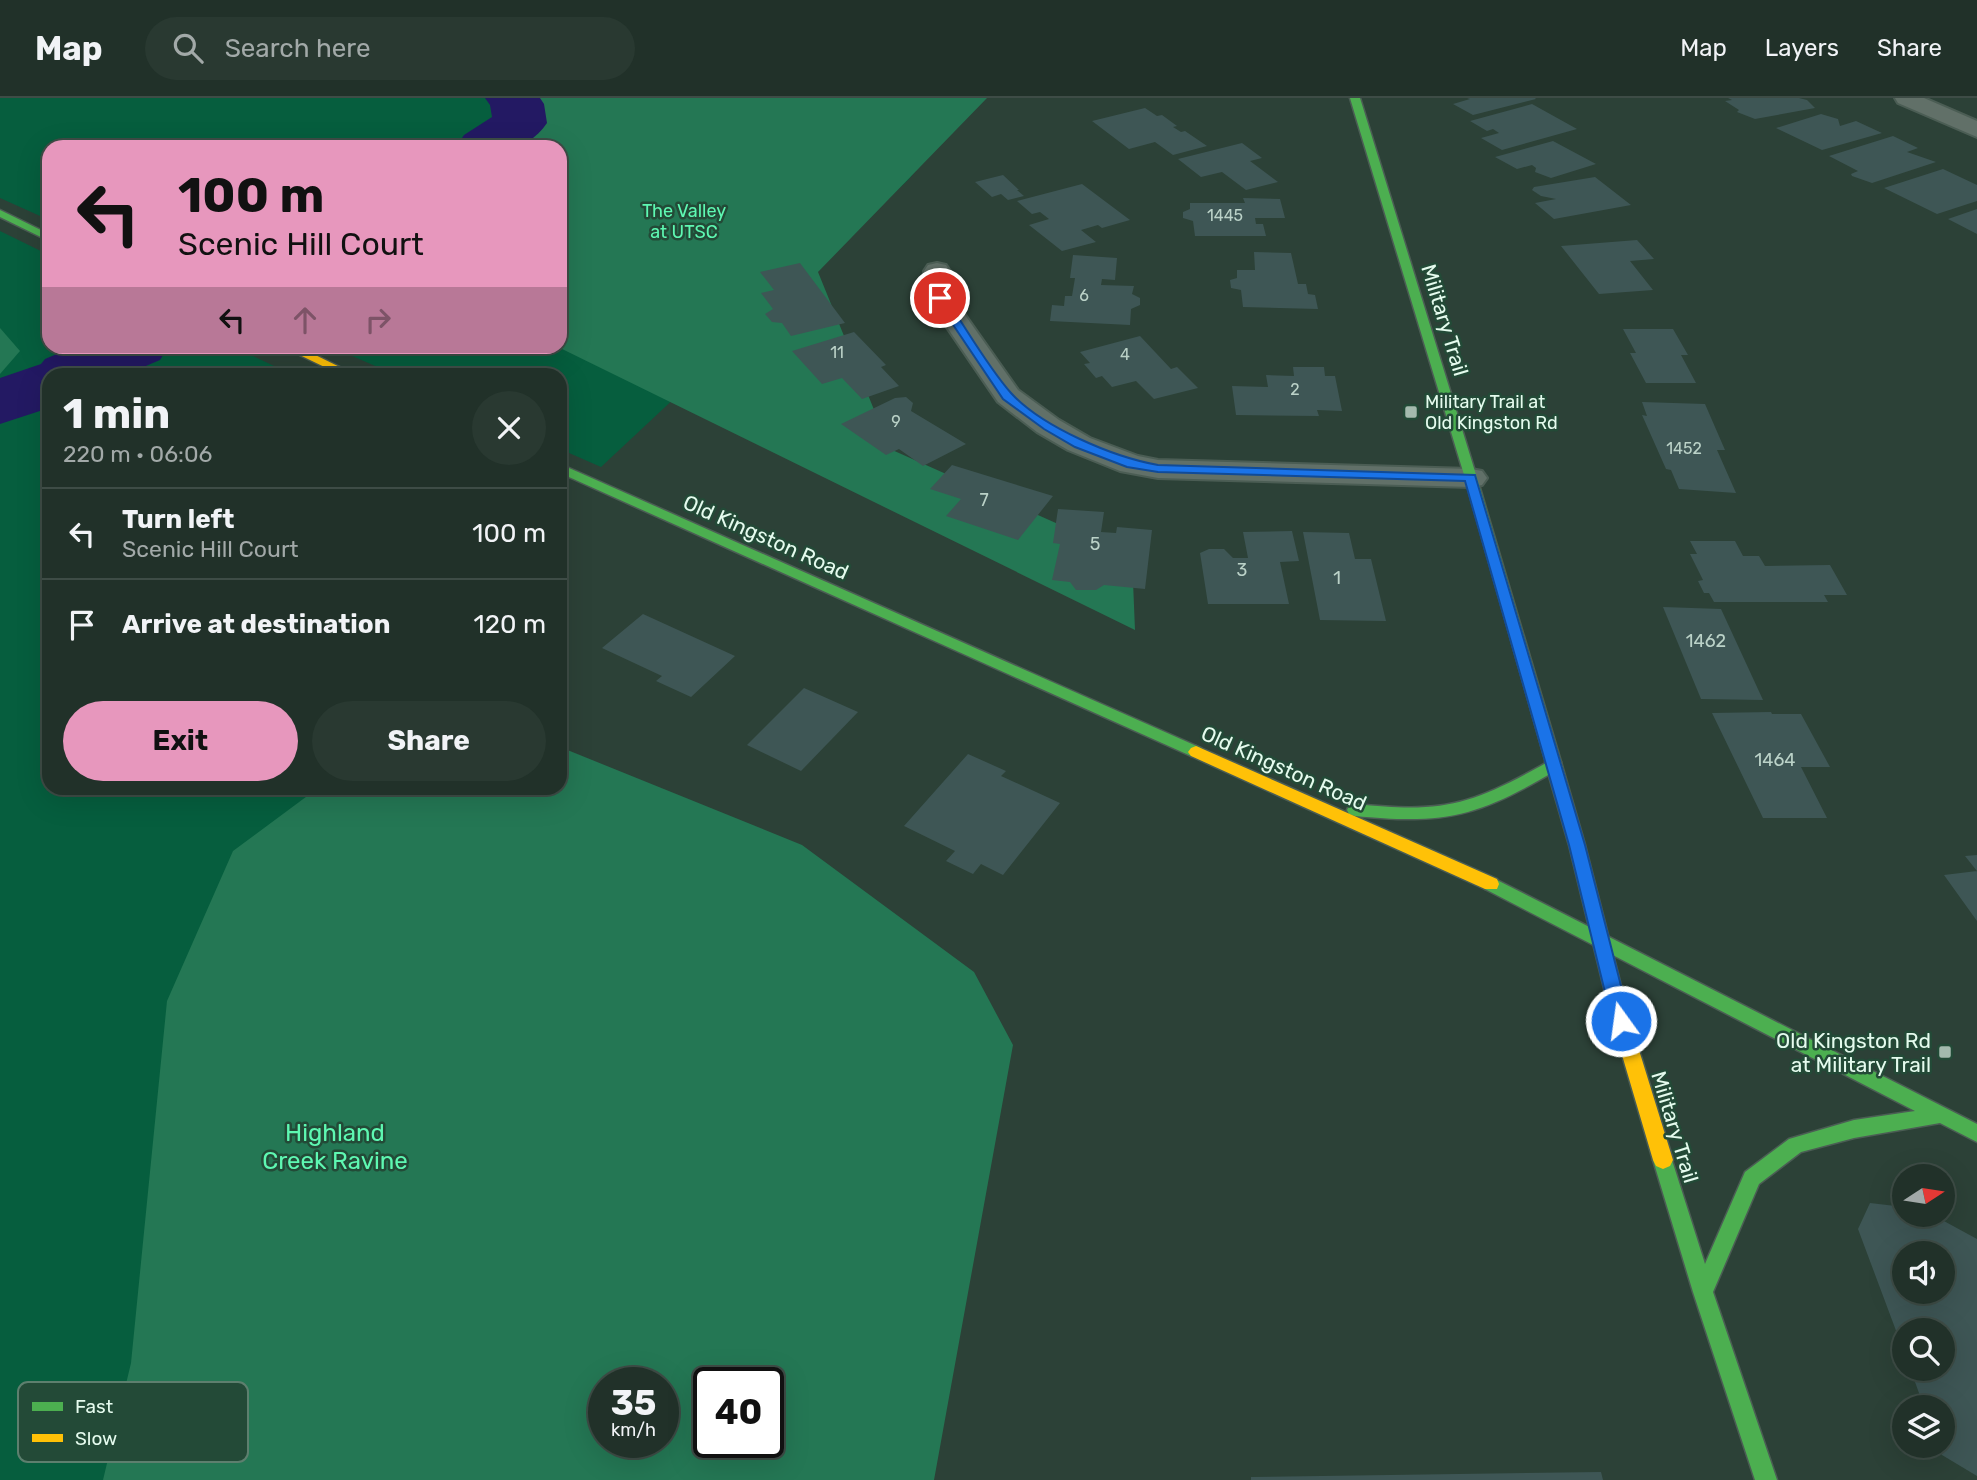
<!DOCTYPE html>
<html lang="en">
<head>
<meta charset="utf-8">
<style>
	body { margin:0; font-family:Rubik,sans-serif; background:#293931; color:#f1f3f6; height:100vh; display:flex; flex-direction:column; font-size:26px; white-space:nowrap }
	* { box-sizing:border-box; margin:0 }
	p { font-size:23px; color:#a2a9a8 }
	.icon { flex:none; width:38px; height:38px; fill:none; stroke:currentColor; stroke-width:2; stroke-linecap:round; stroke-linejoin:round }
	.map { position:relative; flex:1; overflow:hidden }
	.drawer { position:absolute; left:42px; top:270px; width:525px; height:427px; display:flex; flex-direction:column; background:#213129; border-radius:21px; box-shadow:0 7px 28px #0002,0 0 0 2px #3e4c46 }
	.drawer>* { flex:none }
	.banner { position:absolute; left:42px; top:42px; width:525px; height:214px; border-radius:21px; box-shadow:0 7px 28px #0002,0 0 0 2px #3e4c46; background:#e797bd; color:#111; overflow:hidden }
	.needle { width:46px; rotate:78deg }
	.buttons { position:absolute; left:1892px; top:1066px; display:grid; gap:14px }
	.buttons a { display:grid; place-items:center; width:63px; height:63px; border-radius:50%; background:#213129; box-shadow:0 7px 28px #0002,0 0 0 2px #3e4c46; font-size:35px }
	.speed { position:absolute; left:588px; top:1269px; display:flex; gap:14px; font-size:35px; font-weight:700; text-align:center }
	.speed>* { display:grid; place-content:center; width:91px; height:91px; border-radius:50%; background:#213129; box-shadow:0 7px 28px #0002,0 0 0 2px #3e4c46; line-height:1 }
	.speed small { font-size:18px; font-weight:400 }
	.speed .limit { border:4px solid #111; border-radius:10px; background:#fff; color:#111 }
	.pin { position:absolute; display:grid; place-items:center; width:60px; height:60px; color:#fff; margin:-30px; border:4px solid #fff; border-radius:50%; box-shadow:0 2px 7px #0007 }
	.me { position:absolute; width:77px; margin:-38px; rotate:346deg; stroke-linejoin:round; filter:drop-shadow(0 0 5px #0008) }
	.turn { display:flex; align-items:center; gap:24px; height:147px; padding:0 21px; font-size:32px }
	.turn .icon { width:91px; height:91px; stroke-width:2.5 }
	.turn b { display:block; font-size:49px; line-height:60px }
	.lanes { display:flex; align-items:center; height:66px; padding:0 21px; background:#0003; justify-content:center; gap:35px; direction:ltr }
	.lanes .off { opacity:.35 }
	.round { display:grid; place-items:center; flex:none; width:74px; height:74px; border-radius:37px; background:#293931 }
	.summary { display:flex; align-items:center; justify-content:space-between; height:119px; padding:0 21px }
	h1 { font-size:42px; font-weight:700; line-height:52px }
	.cta { display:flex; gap:14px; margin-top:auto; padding:14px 21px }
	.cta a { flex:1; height:80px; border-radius:42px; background:#e797bd; color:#111; font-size:28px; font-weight:700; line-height:80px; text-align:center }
	.cta a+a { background:#293931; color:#f1f3f6 }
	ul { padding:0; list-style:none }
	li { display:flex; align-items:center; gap:21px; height:91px; padding:0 21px; border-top:2px solid #3e4c46 }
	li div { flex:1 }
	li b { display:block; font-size:26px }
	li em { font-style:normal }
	header { display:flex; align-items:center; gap:42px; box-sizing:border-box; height:98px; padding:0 35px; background:#213129; border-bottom:2px solid #3e4c46 }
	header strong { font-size:33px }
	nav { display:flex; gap:38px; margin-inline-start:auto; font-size:24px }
	.search { width:490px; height:63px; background:#293931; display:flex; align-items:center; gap:18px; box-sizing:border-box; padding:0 24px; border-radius:38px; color:#a2a9a8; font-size:26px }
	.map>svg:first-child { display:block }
</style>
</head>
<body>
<header>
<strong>Map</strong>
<div class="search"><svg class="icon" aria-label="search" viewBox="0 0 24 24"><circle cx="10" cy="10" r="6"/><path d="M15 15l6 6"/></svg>Search here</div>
<nav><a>Map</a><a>Layers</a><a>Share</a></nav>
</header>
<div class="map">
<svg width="1977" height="1382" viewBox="0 0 1977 1382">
	<rect width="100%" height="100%" fill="#2c4137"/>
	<g fill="#065e3e" fill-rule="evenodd">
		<path d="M0,0H971L909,81L601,369L560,351V276H394L331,249L560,248V49H49V122L0,100Z"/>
		<path d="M0,133L49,157V248L234,249L291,276H49V690H441L784,1019L789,1382H0ZM604,1284H663V1344H604ZM709,1284H768V1344H709Z"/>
	</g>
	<g fill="#247754" fill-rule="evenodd">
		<path d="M540,0H987L818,174L890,351L1132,459L1135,532L558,249L560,248V49H490Z"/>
		<path d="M0,230L20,253L0,276Z"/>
		<path d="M560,649L802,747L974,874L1013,947L934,1382H103L131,1265L167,903L233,753L318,690H560ZM604,1284H663V1344H604ZM709,1284H768V1344H709Z"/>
	</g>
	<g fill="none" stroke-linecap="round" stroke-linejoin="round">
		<g fill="#231963" fill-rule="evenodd">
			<path d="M485,0H540L544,6L547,25C524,59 493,49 456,49L464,37L492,19L490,7Z"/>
			<path d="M76,248H169L160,262L127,276H49V310L0,326V280L41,266L45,261Z"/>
		</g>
	</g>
	<g fill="#3e5655" fill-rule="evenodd">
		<path d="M1467,0H1535L1536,1L1473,17L1453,6L1470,1Z"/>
		<path d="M1728,0H1799L1807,2L1815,10L1755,21L1737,14L1739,12L1725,3L1732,2Z"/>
		<path d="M1532,6L1577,31L1502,52L1481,40L1499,35L1493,31L1487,33L1470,23Z"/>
		<path d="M1145,10L1157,18L1162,17L1177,28L1173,29L1181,34L1185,33L1207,48L1173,57L1155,44L1129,51L1092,23Z"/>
		<path d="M1821,16L1838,21L1840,28L1856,23L1882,35L1822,52L1776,30Z"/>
		<path d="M1893,38L1918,50L1907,54L1936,64L1872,85L1852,78L1851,76L1858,73L1829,58Z"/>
		<path d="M1553,43L1596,66L1551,80L1535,74L1536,70L1532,67L1517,71L1495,59Z"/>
		<path d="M1242,45L1262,60L1250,63L1278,84L1246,92L1222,74L1201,79L1178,61Z"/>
		<path d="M1943,71L1977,87V103L1937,116L1884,90Z"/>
		<path d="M1003,77L1019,92H1017L1024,98L1008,102L1001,96L992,99L975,84Z"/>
		<path d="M1595,79L1631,107L1554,121L1535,105L1556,101L1541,98L1532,92L1534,89Z"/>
		<path d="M1082,86L1130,122L1102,130L1098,127L1081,132L1096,144L1062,153L1029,127L1049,121L1040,114L1032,116L1017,103Z"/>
		<path d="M1243,100L1280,101L1285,120H1255L1256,126H1263L1266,138H1195L1193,123L1183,120V114L1190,111V105H1245Z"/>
		<path d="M1977,111V136L1948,121Z"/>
		<path d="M1637,142L1654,161L1630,163L1653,192L1599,196L1561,148Z"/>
		<path d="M1254,154L1291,155L1298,186H1306L1308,196L1315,197L1318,211L1243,209L1241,192L1231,190L1230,182L1237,180V172H1255Z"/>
		<path d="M1073,157L1117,160L1115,182L1102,181L1101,187L1134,188L1132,196L1140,200V207L1131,211L1130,227L1050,223L1052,207L1064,208L1065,198H1072L1075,180H1070Z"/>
		<path d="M800,165L845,225L791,238L782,225L772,224L765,216L773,211L761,195L774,192L760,174Z"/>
		<path d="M1623,231H1673L1688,257H1681L1696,285H1646L1630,255H1636Z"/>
		<path d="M854,234L886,267L881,269L899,288L862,301L842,280L822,286L792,253Z"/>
		<path d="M1140,238L1171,271L1177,269L1198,290L1154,301L1136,283L1112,289L1102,278L1096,280L1084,266L1090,265L1080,254Z"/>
		<path d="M1293,269H1324L1325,278H1335L1342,313L1317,312L1319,318L1236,317L1232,288L1268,289L1266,277L1294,278Z"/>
		<path d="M906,299L913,305L911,313L966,346L923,368L899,351L886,357L841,326L895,300Z"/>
		<path d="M1642,304L1705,306L1725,352H1717L1736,395L1679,391L1671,372L1666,371L1642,317L1647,318Z"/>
		<path d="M952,367L1053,398L1018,442L946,418L961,401L930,391Z"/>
		<path d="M1058,411L1104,414L1101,434L1116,435L1117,429L1152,432L1145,491L1104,487L1096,492H1076L1070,484L1052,482L1060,446L1053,445Z"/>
		<path d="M1292,433L1299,463L1280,464L1289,506H1208L1200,455L1209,451H1224L1233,460H1248L1243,434Z"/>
		<path d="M1303,434L1349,435L1355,461H1371L1386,523L1320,522Z"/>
		<path d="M1690,443H1735L1743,458H1759L1765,468L1830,467L1847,497H1824L1828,504H1714L1709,495H1704L1698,483L1703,482L1690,456H1697Z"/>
		<path d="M1663,509L1721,511L1763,602L1701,601Z"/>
		<path d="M643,516L735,558L691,599L656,583L662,578L602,550Z"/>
		<path d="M804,590L858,614L801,673L747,647Z"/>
		<path d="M1771,614L1772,616H1801L1830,669H1801L1827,720H1763L1712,615Z"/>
		<path d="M968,656L1006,673L1001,678L1060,705L1003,777L981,766L973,776L946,763L955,753L904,728Z"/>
		<path d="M1977,757V823L1944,777L1977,773L1965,758Z"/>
		<path d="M1870,1105L1904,1109V1116H1931L1977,1141V1378L1942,1357L1938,1348H1942V1309H1924L1910,1270H1942V1232H1904V1254L1858,1131ZM1904,1155H1942V1194H1904Z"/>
		<path d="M1601,1374L1603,1382H1251V1379Z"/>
	</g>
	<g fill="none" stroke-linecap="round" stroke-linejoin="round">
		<g stroke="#4b5d54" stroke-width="4">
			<g id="street">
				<path d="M1895,0H1924L1977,23V39L1898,5Z"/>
				<path d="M937,165L946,167L950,173L953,200L1018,292L1059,322L1090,340L1138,358L1158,362L1471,371L1482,373L1487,380L1482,387L1471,389L1158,380L1120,373L1068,352L1037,334L998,304L927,200L924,173L928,167Z"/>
			</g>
		</g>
		<g stroke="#4b5d54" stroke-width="3">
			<g id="fast">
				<path d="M1350,0H1360L1477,380L1561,664L1557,672C1478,718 1447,727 1355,718L1349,716L1347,712L1349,708L1355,706C1443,715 1469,708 1546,665L1465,380Z"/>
				<path d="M0,112L49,136V143L0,119Z"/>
				<path d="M560,366L1201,650L1204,654L1201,658H1191L560,375Z"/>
				<path d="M1491,779L1977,1026V1044L1940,1025L1854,1040L1801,1054L1759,1086L1713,1194L1777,1382H1755L1693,1194L1653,1062L1656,1056L1663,1053L1670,1056L1705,1166L1745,1074L1789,1041L1854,1022L1915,1013L1485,791L1483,786L1485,781Z"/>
			</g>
		</g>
		<g stroke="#4b5d54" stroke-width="3">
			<g id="slow">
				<path d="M281,248H297L354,276H339Z"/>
				<path d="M1196,648L1497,781L1499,786L1497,791H1485L1191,658L1188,654L1191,650Z"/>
				<path d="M1553,658L1561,664L1585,747L1630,923L1673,1062L1670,1068L1663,1071L1656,1068L1653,1062L1612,923L1569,747L1545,664Z"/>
			</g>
		</g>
		<use href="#street" fill="#617068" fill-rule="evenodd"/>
		<use href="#fast" fill="#4caf50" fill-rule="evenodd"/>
		<use href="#slow" fill="#ffc107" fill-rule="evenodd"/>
	</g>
	<path fill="#1a73e8" stroke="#114b97" stroke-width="2" d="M936,198H944C965,228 987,268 1011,295C1042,329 1113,359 1158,367L1475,377L1585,747L1630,923L1627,928L1621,930L1614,928L1612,923L1569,747L1465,383L1158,374L1127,369L1075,349L1044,331L1003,301L935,200Z"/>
	<g fill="#a4baae" stroke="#234a37" stroke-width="2.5">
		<rect x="1404" y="307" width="14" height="14" rx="3.5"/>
		<rect x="1938" y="947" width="14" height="14" rx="3.5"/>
	</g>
	<g text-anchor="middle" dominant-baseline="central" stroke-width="5" stroke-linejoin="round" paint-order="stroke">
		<g font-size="16" fill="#bbd2c8">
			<text x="1225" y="117">1445</text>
			<text x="1084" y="197">6</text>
			<text x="837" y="254">11</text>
			<text x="1125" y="256">4</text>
			<text x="1295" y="291">2</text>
			<text x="896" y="323">9</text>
			<text x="1684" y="350">1452</text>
		</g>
		<g font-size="18" fill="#5ef8b2" stroke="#234a37">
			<text x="684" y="113">The Valley<tspan x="684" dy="21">at UTSC</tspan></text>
		</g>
		<g font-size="18" fill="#e5fbee" stroke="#234a37" text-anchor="start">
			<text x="1425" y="304">Military Trail at<tspan x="1425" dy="21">Old Kingston Rd</tspan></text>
		</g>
		<g font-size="18" fill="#bbd2c8">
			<text x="984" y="402">7</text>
			<text x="1095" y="446">5</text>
			<text x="1242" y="472">3</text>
			<text x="1337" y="480">1</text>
			<text x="1706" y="543">1462</text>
			<text x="1775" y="662">1464</text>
		</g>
		<g font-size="21" fill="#e5fbee" stroke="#234a37">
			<text transform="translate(1445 222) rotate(73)">Military Trail</text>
			<text transform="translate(766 439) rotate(24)">Old Kingston Road</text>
			<text transform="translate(1284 670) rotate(24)">Old Kingston Road</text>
			<text transform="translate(1675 1029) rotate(73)">Military Trail</text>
		</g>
		<g font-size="21" fill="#e5fbee" stroke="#234a37" text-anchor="end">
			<text x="1931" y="942">Old Kingston Rd<tspan x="1931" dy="24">at Military Trail</tspan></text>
		</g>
		<g font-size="24" fill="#5ef8b2" stroke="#234a37">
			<text x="335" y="1035">Highland<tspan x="335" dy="28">Creek Ravine</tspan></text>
		</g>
	</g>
	<rect x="18" y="1284" width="230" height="80" rx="10" fill="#234a37" stroke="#5d7f6e" stroke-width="2"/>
	<rect x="32" y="1304" width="31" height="9" fill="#4caf50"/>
	<rect x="32" y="1336" width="31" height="8" fill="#ffc107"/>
	<g font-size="19" fill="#e5fbee">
		<text x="75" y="1315">Fast</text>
		<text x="75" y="1347">Slow</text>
	</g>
</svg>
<div class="buttons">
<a><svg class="needle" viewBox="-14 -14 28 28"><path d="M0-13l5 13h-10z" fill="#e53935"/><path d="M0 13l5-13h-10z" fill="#a2a9a8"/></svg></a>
<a><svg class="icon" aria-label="sound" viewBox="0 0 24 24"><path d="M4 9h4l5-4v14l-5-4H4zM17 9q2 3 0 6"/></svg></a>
<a><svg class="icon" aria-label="search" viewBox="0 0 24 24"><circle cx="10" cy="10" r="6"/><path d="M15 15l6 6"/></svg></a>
<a><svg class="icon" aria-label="layers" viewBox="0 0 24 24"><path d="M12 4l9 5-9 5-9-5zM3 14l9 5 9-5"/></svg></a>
</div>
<div class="speed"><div>35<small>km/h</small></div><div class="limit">40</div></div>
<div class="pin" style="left:940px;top:200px;background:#d93025"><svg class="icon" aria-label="arrive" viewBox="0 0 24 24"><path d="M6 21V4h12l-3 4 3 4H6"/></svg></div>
<svg class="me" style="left:1621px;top:923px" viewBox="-20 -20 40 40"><circle r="17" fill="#1a73e8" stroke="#fff" stroke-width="3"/><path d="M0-11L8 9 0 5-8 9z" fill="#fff"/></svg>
<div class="banner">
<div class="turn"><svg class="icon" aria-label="left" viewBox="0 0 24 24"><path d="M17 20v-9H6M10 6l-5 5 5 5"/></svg><div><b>100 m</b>Scenic Hill Court</div></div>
<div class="lanes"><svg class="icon" aria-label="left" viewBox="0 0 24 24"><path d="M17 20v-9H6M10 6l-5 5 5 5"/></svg><svg class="icon off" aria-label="ahead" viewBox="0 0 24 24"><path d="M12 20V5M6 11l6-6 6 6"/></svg><svg class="icon off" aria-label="right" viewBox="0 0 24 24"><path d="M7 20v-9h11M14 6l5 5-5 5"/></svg></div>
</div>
<section class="drawer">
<div class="summary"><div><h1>1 min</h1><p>220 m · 06:06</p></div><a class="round"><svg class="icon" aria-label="close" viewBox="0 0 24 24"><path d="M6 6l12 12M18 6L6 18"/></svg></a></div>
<ul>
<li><svg class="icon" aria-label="left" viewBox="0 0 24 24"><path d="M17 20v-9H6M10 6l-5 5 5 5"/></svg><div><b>Turn left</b><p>Scenic Hill Court</p></div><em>100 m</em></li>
<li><svg class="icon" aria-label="arrive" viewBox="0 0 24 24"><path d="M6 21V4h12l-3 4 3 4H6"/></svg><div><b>Arrive at destination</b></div><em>120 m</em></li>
</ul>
<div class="cta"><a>Exit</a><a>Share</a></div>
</section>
</div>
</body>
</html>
